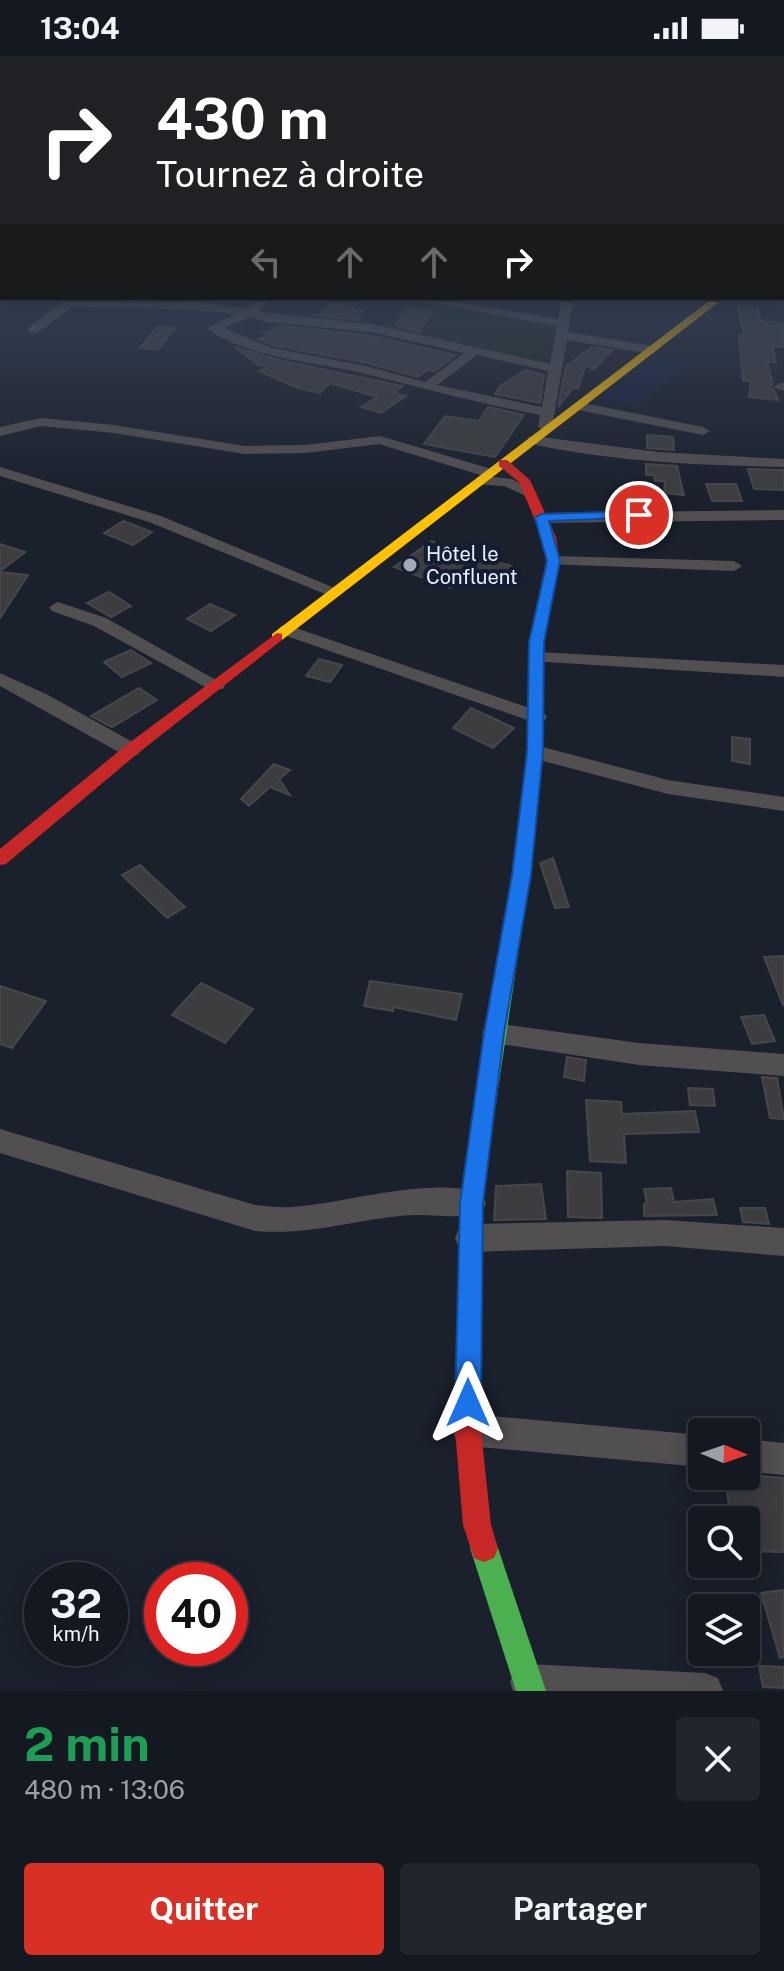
<!DOCTYPE html>
<html lang="fr">
<head>
<meta charset="utf-8">
<style>
	body { margin:0; font-family:"Public Sans",sans-serif; background:#21252e; color:#f1f3f6; height:100vh; display:flex; flex-direction:column; font-size:30px; white-space:nowrap }
	* { box-sizing:border-box; margin:0 }
	p { font-size:26px; color:#9da0a5 }
	.icon { flex:none; width:44px; height:44px; fill:none; stroke:currentColor; stroke-width:2; stroke-linecap:round; stroke-linejoin:round }
	.map { position:relative; height:1635px; overflow:hidden }
	.details { display:flex; flex-direction:column; background:#141821; flex:1 }
	.details>* { flex:none }
	.guide { position:absolute; left:0px; top:0px; width:784px; height:244px; box-shadow:0 4px 20px #0003,0 0 0 2px #33373f; background:#202124; color:#fff; overflow:hidden }
	.needle { width:52px; rotate:92deg }
	.controls { position:absolute; left:688px; top:1362px; display:grid; gap:16px }
	.controls a { display:grid; place-items:center; width:72px; height:72px; border-radius:8px; background:#141821; box-shadow:0 4px 20px #0003,0 0 0 2px #33373f; font-size:40px }
	.speed { position:absolute; left:24px; top:1506px; display:flex; gap:16px; font-size:40px; font-weight:700; text-align:center }
	.speed>* { display:grid; place-content:center; width:104px; height:104px; border-radius:50%; background:#141821; box-shadow:0 4px 20px #0003,0 0 0 2px #33373f; line-height:1 }
	.speed small { font-size:20px; font-weight:400 }
	.speed .limit { border:12px solid #d22; background:#fff; color:#111 }
	.pin { position:absolute; display:grid; place-items:center; width:68px; height:68px; color:#fff; margin:-34px; border:4px solid #fff; border-radius:50%; box-shadow:0 2px 8px #0007 }
	.me { position:absolute; width:88px; margin:-44px; rotate:0deg; stroke-linejoin:round; filter:drop-shadow(0 0 6px #0008) }
	.turn { display:flex; align-items:center; gap:28px; height:168px; padding:0 24px; font-size:36px }
	.turn .icon { width:104px; height:104px; stroke-width:2.5 }
	.turn b { display:block; font-size:56px; line-height:68px }
	.lanes { display:flex; align-items:center; height:76px; padding:0 24px; background:#0003; justify-content:center; gap:40px; direction:ltr }
	.lanes .off { opacity:.35 }
	.round { display:grid; place-items:center; flex:none; width:84px; height:84px; border-radius:8px; background:#21252e }
	.summary { display:flex; align-items:center; justify-content:space-between; height:136px; padding:0 24px }
	h1 { font-size:48px; font-weight:700; line-height:60px; color:#1e9e55 }
	.primary-button { display:flex; gap:16px; margin-top:auto; padding:16px 24px }
	.primary-button a { flex:1; height:92px; border-radius:8px; background:#d93025; color:#fff; font-size:32px; font-weight:700; line-height:92px; text-align:center }
	.primary-button a+a { background:#21252e; color:#f1f3f6 }
	.status { display:flex; justify-content:space-between; align-items:center; height:56px; padding:0 40px; background:#141821; direction:ltr }
	.status svg { height:22px; fill:currentColor }
	.map>svg:first-child { display:block }
</style>
</head>
<body>
<div class="status"><b>13:04</b><svg viewBox="0 0 49 12"><path d="M0 12V9h3v3zM5 12V6h3v6zM10 12V3h3v9zM15 12V0h3v12zM26 1h20v11H26zM47 4h2v5h-2z"/></svg></div>
<div class="map">
<svg width="784" height="1635" viewBox="0 0 784 1635">
	<rect width="100%" height="100%" fill="#1a202c"/>
	<path fill="#18243d" d="M655,300L688,309L636,351L601,341Z"/>
	<path fill="#1c2b22" d="M408,244L434,245L558,266L546,310L379,274Z"/>
	<g fill="#3d3d3f" stroke="#474749" stroke-width="2">
		<path d="M337,242L359,245L351,254H363L358,264L314,259L322,258Z"/>
		<path d="M737,250L757,251L761,266L784,267V291H772L776,306H767L773,328L770,332L775,335L778,344L749,341L751,325H743L739,279H744Z"/>
		<path d="M407,253L432,256L419,276L396,270Z"/>
		<path d="M282,270L367,279L456,299L434,316L428,314L417,321L367,307L273,289L258,283L270,280L263,277Z"/>
		<path d="M157,271L175,272L158,294L140,292Z"/>
		<path d="M235,291L283,305L403,330L394,337L406,340L381,357L361,351L377,341L330,327L320,337L298,332L259,315L268,311L257,308Z"/>
		<path d="M592,291L612,294L594,313L585,310L578,333L573,332L558,351L566,310Z"/>
		<path d="M525,314L544,319L540,347L495,338L500,330Z"/>
		<path d="M488,351L524,359L495,401L424,388L445,360L479,365Z"/>
		<path d="M647,379L673,381L674,394L647,392Z"/>
		<path d="M646,408L677,410L684,439L664,437L665,425H655L654,419H646Z"/>
		<path d="M748,413L784,414V434L754,433Z"/>
		<path d="M706,428H736L742,445H712Z"/>
		<path d="M123,465L152,476L133,489L104,477Z"/>
		<path d="M432,485L469,504L473,500L512,510L503,523L471,515L451,532L394,511Z"/>
		<path d="M0,488L25,496L0,515Z"/>
		<path d="M0,516L28,519L0,562Z"/>
		<path d="M109,536L131,550L111,561L87,547Z"/>
		<path d="M210,548L235,559L211,575L187,563Z"/>
		<path d="M131,594L151,607L122,621L104,606Z"/>
		<path d="M319,603L342,609L330,626L306,620Z"/>
		<path d="M139,632L157,644L112,671L91,660Z"/>
		<path d="M471,652L514,672L493,692L453,672Z"/>
		<path d="M732,681L750,683V708L732,705Z"/>
		<path d="M274,708L290,714L279,723L290,739L270,731L249,750L241,743Z"/>
		<path d="M553,802L569,851L555,852L540,807Z"/>
		<path d="M140,809L185,851L167,862L122,819Z"/>
		<path d="M784,900V948L783,949L764,901Z"/>
		<path d="M370,925L462,938L456,964L393,951V955L364,950Z"/>
		<path d="M201,927L253,953L225,987L172,959Z"/>
		<path d="M0,930L46,945L12,992L0,988Z"/>
		<path d="M764,959L775,985L752,988L741,961Z"/>
		<path d="M567,1001L586,1004L584,1025L564,1021Z"/>
		<path d="M762,1021L777,1022L784,1063L770,1062Z"/>
		<path d="M688,1032L713,1033L715,1050L690,1049Z"/>
		<path d="M586,1044L621,1046L622,1058L695,1055L699,1076L624,1078L626,1107L590,1105Z"/>
		<path d="M567,1115L601,1117L602,1162L568,1161Z"/>
		<path d="M541,1128L546,1163L494,1164L496,1130Z"/>
		<path d="M671,1132L674,1146L713,1143L717,1159L644,1160V1148L647,1147L644,1133Z"/>
		<path d="M740,1152H765L769,1168L743,1166Z"/>
		<path d="M746,1419L784,1422V1496L746,1495V1464H731L725,1420Z"/>
		<path d="M784,1534V1601L780,1602L761,1537Z"/>
		<path d="M759,1610L784,1611V1632L763,1631Z"/>
	</g>
	<g fill="none" stroke-linecap="round" stroke-linejoin="round">
		<g fill="#524f51" fill-rule="evenodd">
			<rect x="0" y="213" width="2" height="3"/>
			<path d="M69,242L129,247L200,246L246,253L259,242H272L258,256L371,268L550,308L557,270L412,243L433,242L558,263L562,242H574L568,276L652,290L658,294L652,298L567,284L552,371L545,375L538,371L540,359C480,348 425,332 366,318C321,307 243,301 207,272L235,258C182,251 128,254 74,250L37,277H29V271ZM250,261L267,266L371,276L464,297L425,326L366,310L272,292L224,272ZM477,299L548,315L542,351L437,329Z"/>
			<path d="M780,327H784V335L773,331Z"/>
			<path d="M578,346L703,371L710,375L703,379L573,353L571,350Z"/>
			<path d="M41,362L114,369L245,390L305,389L380,380L495,414L497,417L492,421L512,423L536,436L528,441L504,430L476,428V422L487,421L379,388L305,397L245,398L114,377L41,370L0,380V371Z"/>
			<path d="M533,380L658,396L784,403V411C699,409 611,406 528,387V381Z"/>
			<path d="M0,411L161,460L344,536L336,541L330,540L149,466L0,420Z"/>
			<path d="M784,454V464L541,467L533,462L541,457Z"/>
			<path d="M553,500L734,505L742,510L734,515L547,508L545,505Z"/>
			<path d="M58,546L106,562L225,629L223,633H209L94,570L52,555L49,551Z"/>
			<path d="M287,569L544,657L547,661L544,665H530L281,578L278,574L281,570Z"/>
			<path d="M537,596L784,609V621L531,605L528,601Z"/>
			<path d="M0,617L48,639L138,689L141,694L138,699H124L0,630Z"/>
			<path d="M535,689L668,724L784,741V755L668,738L528,701L525,696L528,691Z"/>
			<path d="M494,967L639,987L784,998V1020L639,1009L494,987L485,984L482,977L485,970Z"/>
			<path d="M0,1073L255,1149C267,1150 280,1152 292,1151C344,1148 433,1119 482,1138L486,1147L482,1156C461,1164 437,1158 414,1159C358,1162 313,1180 255,1175L0,1097Z"/>
			<path d="M665,1164L784,1172V1200L665,1190L469,1196L459,1192L455,1182L459,1172L469,1168Z"/>
			<path d="M468,1358L702,1379V1411L468,1390L457,1385L452,1374L457,1363Z"/>
			<path d="M746,1383L784,1387V1419L746,1415Z"/>
			<path d="M528,1608L705,1617L718,1622L723,1635H513L510,1626L515,1613Z"/>
		</g>
		<g fill="#4caf50" fill-rule="evenodd">
			<path d="M535,690L543,695L530,819L493,1067L490,1074L482,1077L474,1074L471,1067L512,819L527,695Z"/>
			<path d="M484,1478L494,1482L498,1492L546,1635H516L470,1492L474,1482Z"/>
		</g>
		<path fill="#ffc107" fill-rule="evenodd" d="M713,242H724L282,584H272V578Z"/>
		<g fill="#c62828" fill-rule="evenodd">
			<path d="M499,404H507L530,424L556,481L560,505L544,586L543,695L535,700L527,695L530,586L546,505L542,481L519,426L499,410Z"/>
			<path d="M277,577L282,578V584L137,698L6,808L0,809V793L125,690Z"/>
			<path d="M482,1057L490,1060L493,1067L483,1147L481,1374L491,1469L498,1492L494,1502L484,1506L474,1502L463,1469L455,1374L461,1147L471,1067L474,1060Z"/>
		</g>
	</g>
	<linearGradient id="sky" x2="0" y2="1"><stop stop-color="#0e1218"/><stop offset="0.48" stop-color="#384256"/><stop offset="1" stop-color="#384256" stop-opacity="0"/></linearGradient>
	<rect width="784" height="441" fill="url(#sky)"/>
	<path fill="#1a73e8" stroke="#114b97" stroke-width="2" d="M639,455L646,459L644,461L549,465L560,505L544,586L543,696L531,819L504,977L483,1147L481,1347L477,1356L468,1360L459,1356L455,1347L460,1147L484,977L512,819L527,696L529,586L547,505L535,462L541,458Z"/>
	<circle fill="#a2a8b4" stroke="#131d33" stroke-width="3" cx="410" cy="509" r="8"/>
	<g text-anchor="middle" dominant-baseline="central" stroke-width="8" stroke-linejoin="round" paint-order="stroke">
		<g font-size="20" fill="#ebf1fe" stroke="#131d33" text-anchor="start">
			<text x="426" y="498">Hôtel le<tspan x="426" dy="23">Confluent</tspan></text>
		</g>
	</g>
</svg>
<div class="controls">
<a><svg class="needle" viewBox="-14 -14 28 28"><path d="M0-13l5 13h-10z" fill="#e53935"/><path d="M0 13l5-13h-10z" fill="#9da0a5"/></svg></a>
<a><svg class="icon" aria-label="search" viewBox="0 0 24 24"><circle cx="10" cy="10" r="6"/><path d="M15 15l6 6"/></svg></a>
<a><svg class="icon" aria-label="layers" viewBox="0 0 24 24"><path d="M12 4l9 5-9 5-9-5zM3 14l9 5 9-5"/></svg></a>
</div>
<div class="speed"><div>32<small>km/h</small></div><div class="limit">40</div></div>
<div class="pin" style="left:639px;top:459px;background:#d93025"><svg class="icon" aria-label="arrive" viewBox="0 0 24 24"><path d="M6 21V4h12l-3 4 3 4H6"/></svg></div>
<svg class="me" style="left:468px;top:1347px" viewBox="-20 -20 40 40"><path d="M0-17L14 15 0 8-14 15z" fill="#1a73e8" stroke="#fff" stroke-width="4"/></svg>
<div class="guide">
<div class="turn"><svg class="icon" aria-label="right" viewBox="0 0 24 24"><path d="M7 20v-9h11M14 6l5 5-5 5"/></svg><div><b>430 m</b>Tournez à droite</div></div>
<div class="lanes"><svg class="icon off" aria-label="left" viewBox="0 0 24 24"><path d="M17 20v-9H6M10 6l-5 5 5 5"/></svg><svg class="icon off" aria-label="ahead" viewBox="0 0 24 24"><path d="M12 20V5M6 11l6-6 6 6"/></svg><svg class="icon off" aria-label="ahead" viewBox="0 0 24 24"><path d="M12 20V5M6 11l6-6 6 6"/></svg><svg class="icon" aria-label="right" viewBox="0 0 24 24"><path d="M7 20v-9h11M14 6l5 5-5 5"/></svg></div>
</div>
</div>
<section class="details">
<div class="summary"><div><h1>2 min</h1><p>480 m · 13:06</p></div><a class="round"><svg class="icon" aria-label="close" viewBox="0 0 24 24"><path d="M6 6l12 12M18 6L6 18"/></svg></a></div>
<div class="primary-button"><a>Quitter</a><a>Partager</a></div>
</section>
</body>
</html>
